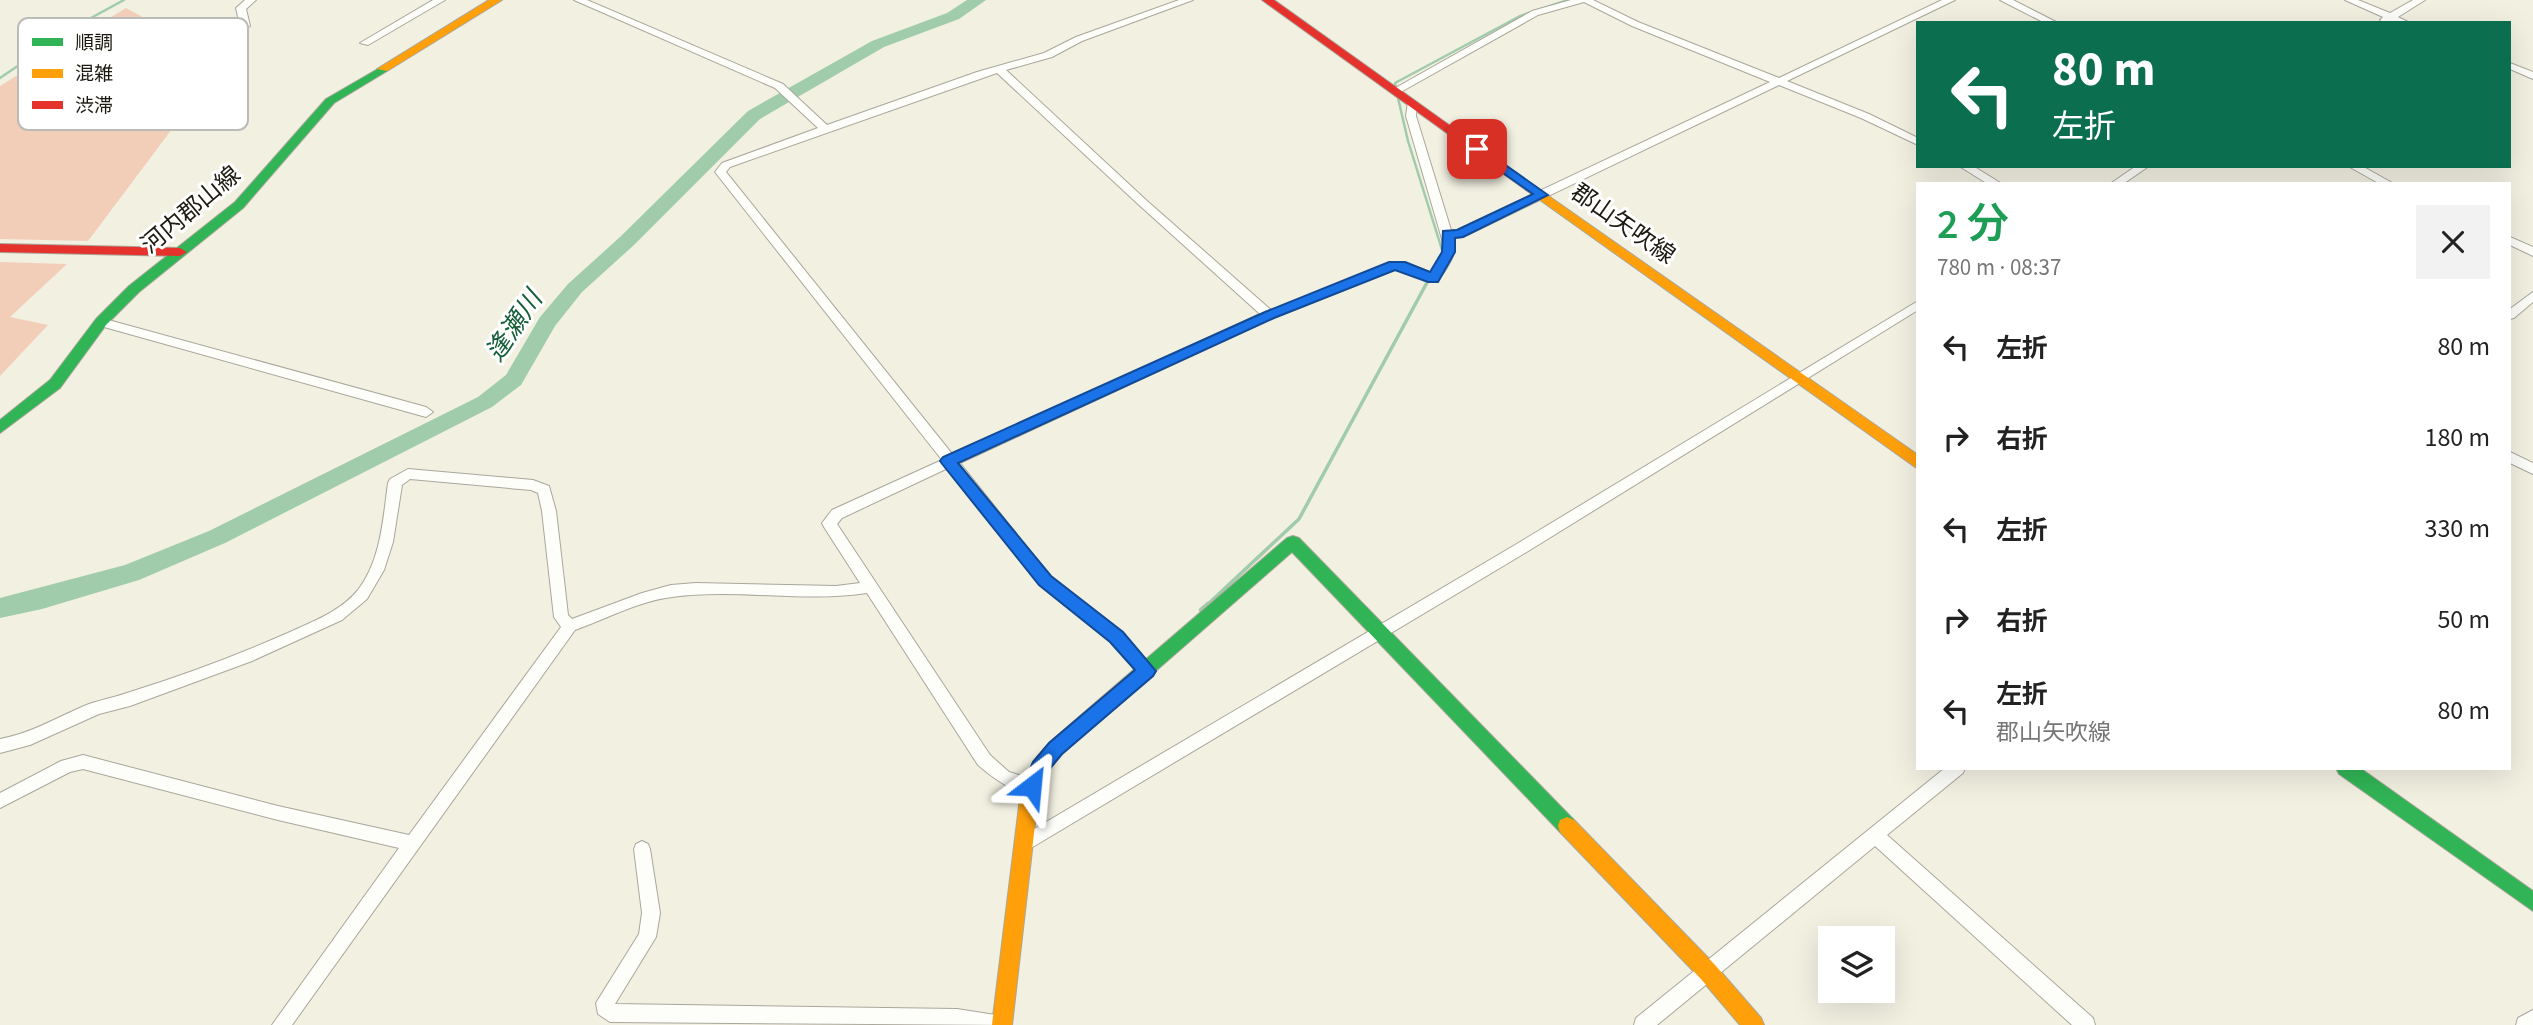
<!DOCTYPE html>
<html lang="ja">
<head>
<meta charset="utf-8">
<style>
	body { margin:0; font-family:"Source Sans 3","Noto Sans JP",sans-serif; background:#f2f2f2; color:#222; height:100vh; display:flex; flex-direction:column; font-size:26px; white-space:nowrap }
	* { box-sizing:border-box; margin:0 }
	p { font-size:23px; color:#767676 }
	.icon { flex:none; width:38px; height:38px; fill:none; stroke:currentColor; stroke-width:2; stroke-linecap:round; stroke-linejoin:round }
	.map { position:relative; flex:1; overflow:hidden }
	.drawer { position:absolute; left:1916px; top:182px; width:595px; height:588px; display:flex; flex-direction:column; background:#fff; border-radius:0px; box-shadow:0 7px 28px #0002 }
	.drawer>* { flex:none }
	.top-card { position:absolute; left:1916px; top:21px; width:595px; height:147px; border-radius:0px; box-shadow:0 7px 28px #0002; background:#0b6e4f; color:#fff; overflow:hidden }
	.buttons { position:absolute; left:1818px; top:926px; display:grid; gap:14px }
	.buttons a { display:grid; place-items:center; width:77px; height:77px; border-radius:0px; background:#fff; box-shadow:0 7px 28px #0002; font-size:35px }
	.pin { position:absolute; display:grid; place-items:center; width:60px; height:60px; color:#fff; margin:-30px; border-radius:14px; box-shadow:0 4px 10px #0006 }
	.me { position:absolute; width:77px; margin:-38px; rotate:29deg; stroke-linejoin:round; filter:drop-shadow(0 0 5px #0008) }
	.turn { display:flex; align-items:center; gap:24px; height:147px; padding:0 21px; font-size:32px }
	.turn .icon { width:91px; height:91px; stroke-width:2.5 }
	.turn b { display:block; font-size:49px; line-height:60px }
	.round { display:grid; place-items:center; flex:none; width:74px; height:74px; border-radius:0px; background:#f2f2f2 }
	.head { display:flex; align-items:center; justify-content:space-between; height:119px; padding:0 21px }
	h1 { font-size:42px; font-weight:600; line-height:52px; color:#1e9e55 }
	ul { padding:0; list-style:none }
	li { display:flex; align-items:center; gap:21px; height:91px; padding:0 21px }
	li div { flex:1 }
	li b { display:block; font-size:26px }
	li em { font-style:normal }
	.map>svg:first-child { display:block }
</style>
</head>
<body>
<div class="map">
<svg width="2533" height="1025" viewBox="0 0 2533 1025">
	<rect width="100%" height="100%" fill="#f2f0e1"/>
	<g fill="#f2ceb9">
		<path d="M126,8L223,61L88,241L0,239V86Z"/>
		<path d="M0,262L67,264L10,317L48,325L0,376Z"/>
	</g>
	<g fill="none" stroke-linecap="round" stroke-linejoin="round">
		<g stroke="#a0ccab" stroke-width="2.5">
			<path d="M0,78L78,25L124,0"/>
			<path d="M1396,87L1395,83L1520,16L1568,0"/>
			<path d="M1398,98L1408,141L1443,253L1436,268"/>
		</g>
		<path stroke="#a0ccab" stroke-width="3.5" d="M1206,606L1299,519L1430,277"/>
		<path stroke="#a0ccab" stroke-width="4.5" d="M1201,610L1208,604"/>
		<path fill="#a0ccab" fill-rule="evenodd" d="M967,0H986L959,19L884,47L760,119L634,245L582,292L555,326L521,385L492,407L225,543L139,580L42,609L0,618V598L125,565L209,531L478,397L506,375L540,317L568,284L620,237L748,111L872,41L947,13Z"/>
		<g stroke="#a9a79b" stroke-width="2">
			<g id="street">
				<path d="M245,0H256L246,9L250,26L245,29L240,26L236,8Z"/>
				<path d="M433,0H445L368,45L360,43Z"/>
				<path d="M574,0H587L783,84L827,125L977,72L1044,53L1076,37L1179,0H1193L1082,41L1052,57L1006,70L1146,200L1271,310L1390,263L1405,262L1431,273L1439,262L1444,246L1406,116L1408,101L1412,100L1417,103L1416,116L1451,230H1457L1770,82L1632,26L1584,2L1538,15L1399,93L1395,94L1390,91L1532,11L1571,0H1593L1638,22L1779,78L1942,0H1955L1787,81L1869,114L1918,138V145L1861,118L1779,85L1463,237L1453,238C1458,255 1447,268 1437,282C1422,283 1411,270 1395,270L1273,318L960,463L1050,576L1121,633L1152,666L1155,671L1152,676L1147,677L1142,676L1111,641L1040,584L948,468L842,518L837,524L990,755L1009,772L1038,781L1040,786L1038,791C1018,798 992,777 978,765L867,593C802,603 736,588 672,597C639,601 606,619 575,630L292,1025H272L399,848L278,820L83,769L70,772L0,808V793L61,761L83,755L278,806L409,835L561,627L554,617L542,511L538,493L531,490L410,479L402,485L393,542L384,570L367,599L342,620L252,661L130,706L99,714L30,745L0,753V739C33,733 59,716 89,704C103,699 117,697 130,692C184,675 238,655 290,632C314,621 341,611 358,590C381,560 383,519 388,483L390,479L408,469L533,480L549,486L556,511L568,615L572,619L642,593L671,585L696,583L836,586L860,583L824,527L822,523L832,510L942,460L715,172L722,163L818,128L775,88ZM997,73L1138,204L1260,314L953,455L726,172L730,167Z"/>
				<path d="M2000,0H2013L2058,23H2045Z"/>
				<path d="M2345,0H2358L2390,13L2413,0H2425L2398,17L2410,23L2382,22L2380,20L2383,17Z"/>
				<path d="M2510,63L2533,72V79L2510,69Z"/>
				<path d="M1959,166H1973L2002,184H1988Z"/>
				<path d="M2136,166H2149L2123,184H2110Z"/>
				<path d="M2348,166H2362L2394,184H2380Z"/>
				<path d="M2510,237L2533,247V256L2510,245Z"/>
				<path d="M2533,292V302L2514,318L2510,319V309Z"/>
				<path d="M1918,301V310L1525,553L1031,848L1025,851L1019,848L1017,843L1019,838L1515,545Z"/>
				<path d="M101,318L426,407L433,412L426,417L97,325L95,322L97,319Z"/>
				<path d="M2510,452L2533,463V474L2510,463Z"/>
				<path d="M1945,768H1965L1963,773L1887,835L2093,1018L2095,1025H2072L1875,846L1657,1025H1634L1636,1018Z"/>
				<path d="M642,841L648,844L650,849L660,913L656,937L615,1004L957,1009L1002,1016L1009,1018L1011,1025L610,1022L598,1014L596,1003L639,934L642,913L634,849L636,844Z"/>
				<path d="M2533,1010V1025H2516L2518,1018Z"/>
			</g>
		</g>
		<g stroke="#a9a79b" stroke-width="2">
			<g id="fast">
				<path d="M383,66L387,67V71L334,103L243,208L139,292L106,325L60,388L0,433V420L50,380L96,319L129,286L235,202L326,99Z"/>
				<path d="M1293,536L1299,538L1574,820L1576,826L1574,832L1567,835L1560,832L1292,552L1135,689L1129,691L1123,689L1120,684L1123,679L1287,538Z"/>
				<path d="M2336,768H2360L2533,891V911L2339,774Z"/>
			</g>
		</g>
		<g stroke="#a9a79b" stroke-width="2">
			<g id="slow">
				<path d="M489,0H502L387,71L377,69Z"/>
				<path d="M1530,183L1918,455V469L1526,190L1524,187Z"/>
				<path d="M1129,677L1135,679L1138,684L1135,689L1062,754L1047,772L1038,798L1012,1025H992L1020,798L1033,762L1050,742L1123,679Z"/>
				<path d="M1567,817L1574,820L1715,965L1761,1018L1764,1025H1740L1701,979L1560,832L1558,826L1560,820Z"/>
			</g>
		</g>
		<g stroke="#a9a79b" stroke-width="2">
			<g id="jam">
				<path d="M1262,0H1274L1536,187L1530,191L1526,190Z"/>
				<path d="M0,244L180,248L187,252L180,256L0,252Z"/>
			</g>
		</g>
		<use href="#street" fill="#fdfdfa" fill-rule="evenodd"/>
		<use href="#fast" fill="#30b455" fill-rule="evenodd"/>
		<use href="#slow" fill="#ff9f0a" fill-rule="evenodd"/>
		<use href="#jam" fill="#e5322d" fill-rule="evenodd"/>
	</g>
	<path fill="#1a73e8" stroke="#114b97" stroke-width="2" d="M1477,145L1548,195L1463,237L1455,238V252L1438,282H1428L1395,270L1274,318L958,463L1051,576L1123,632L1156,671L1153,676L1062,754L1047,772L1039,792L1032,795L1026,792L1023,786L1033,762L1049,743L1135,670L1110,642L1039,585L943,465L940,461L943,457L1265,312L1389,262H1405L1430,272L1442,252L1443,231L1457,230L1533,194L1473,152V146Z"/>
	<g text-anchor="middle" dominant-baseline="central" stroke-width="6" stroke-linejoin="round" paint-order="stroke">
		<g font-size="24" fill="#1d1b11" stroke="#fff">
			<text transform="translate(191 210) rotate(-40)">河内郡山線</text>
			<text transform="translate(1623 224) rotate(35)">郡山矢吹線</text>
		</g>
		<g font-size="26" font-style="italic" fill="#155f38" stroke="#fff">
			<text transform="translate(514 326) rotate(-56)">逢瀬川</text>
		</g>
	</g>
	<rect x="18" y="18" width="230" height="112" rx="10" fill="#fff" stroke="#bbbbb8" stroke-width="2"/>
	<rect x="32" y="38" width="31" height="8" fill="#30b455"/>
	<rect x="32" y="69" width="31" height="9" fill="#ff9f0a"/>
	<rect x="32" y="101" width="31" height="8" fill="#e5322d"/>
	<g font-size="19" fill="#1d1b11">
		<text x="75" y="49">順調</text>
		<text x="75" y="80">混雑</text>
		<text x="75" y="112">渋滞</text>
	</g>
</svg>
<div class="buttons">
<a><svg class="icon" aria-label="layers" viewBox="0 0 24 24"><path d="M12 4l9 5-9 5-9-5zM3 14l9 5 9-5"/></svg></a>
</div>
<div class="pin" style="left:1477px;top:149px;background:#d93025"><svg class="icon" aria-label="arrive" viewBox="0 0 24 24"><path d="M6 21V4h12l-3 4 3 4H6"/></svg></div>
<svg class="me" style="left:1032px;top:786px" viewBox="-20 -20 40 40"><path d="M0-17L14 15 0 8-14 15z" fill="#1a73e8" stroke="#fff" stroke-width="4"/></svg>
<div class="top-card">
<div class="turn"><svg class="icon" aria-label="left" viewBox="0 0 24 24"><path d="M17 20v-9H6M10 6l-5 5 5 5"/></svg><div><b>80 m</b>左折</div></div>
</div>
<section class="drawer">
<div class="head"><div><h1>2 分</h1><p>780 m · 08:37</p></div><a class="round"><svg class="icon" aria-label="close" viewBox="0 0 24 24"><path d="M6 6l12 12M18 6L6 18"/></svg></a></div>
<ul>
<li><svg class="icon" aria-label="left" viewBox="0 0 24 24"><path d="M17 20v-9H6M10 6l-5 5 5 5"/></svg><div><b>左折</b></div><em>80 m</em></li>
<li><svg class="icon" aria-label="right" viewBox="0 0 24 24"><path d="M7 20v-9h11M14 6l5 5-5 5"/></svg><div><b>右折</b></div><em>180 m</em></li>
<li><svg class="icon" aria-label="left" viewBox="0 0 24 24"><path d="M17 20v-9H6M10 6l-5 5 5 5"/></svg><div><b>左折</b></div><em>330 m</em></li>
<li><svg class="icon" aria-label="right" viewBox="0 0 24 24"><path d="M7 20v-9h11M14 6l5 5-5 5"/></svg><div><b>右折</b></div><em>50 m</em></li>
<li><svg class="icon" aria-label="left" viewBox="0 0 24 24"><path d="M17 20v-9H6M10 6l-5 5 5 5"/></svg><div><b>左折</b><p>郡山矢吹線</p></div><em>80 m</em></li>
</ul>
</section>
</div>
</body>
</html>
